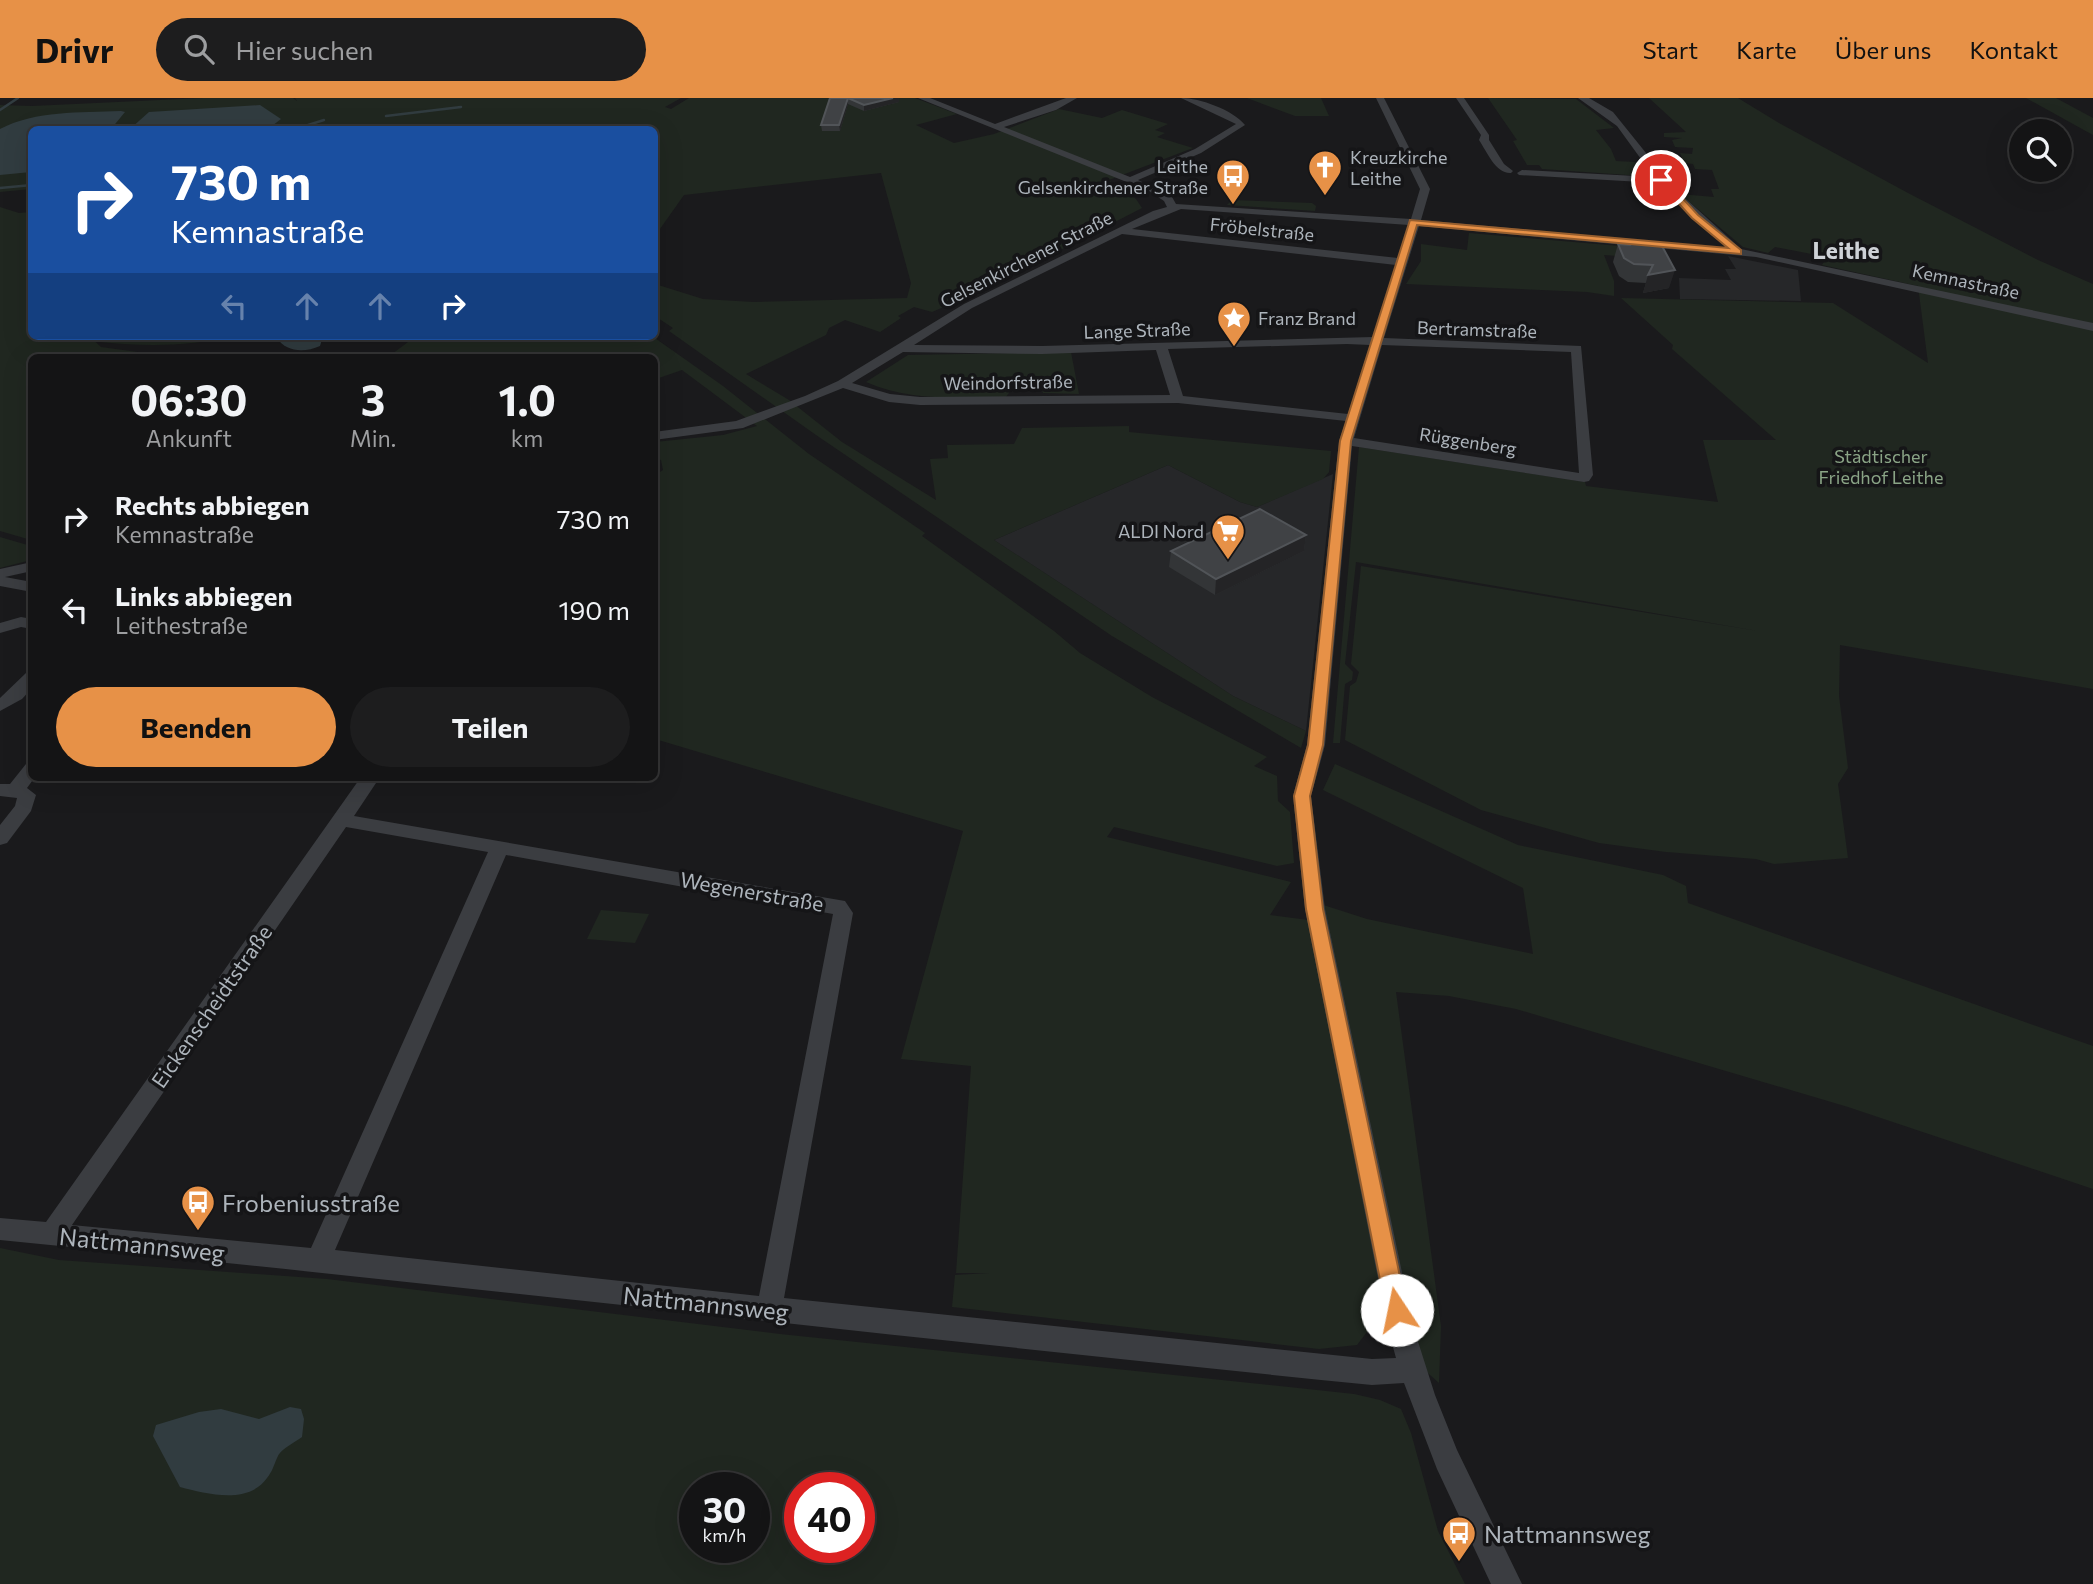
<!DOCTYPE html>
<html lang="de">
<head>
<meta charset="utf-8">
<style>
	body { margin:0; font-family:Commissioner,sans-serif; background:#1d1d1e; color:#f1f3f6; height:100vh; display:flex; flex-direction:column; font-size:26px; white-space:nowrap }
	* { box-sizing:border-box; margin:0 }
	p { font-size:23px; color:#9d9ea0 }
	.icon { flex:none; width:38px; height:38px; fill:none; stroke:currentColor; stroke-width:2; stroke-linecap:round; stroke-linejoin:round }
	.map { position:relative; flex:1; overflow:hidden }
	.panel { position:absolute; left:28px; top:256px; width:630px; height:427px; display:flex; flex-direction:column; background:#141415; border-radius:10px; box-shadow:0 7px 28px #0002,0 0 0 2px #333334 }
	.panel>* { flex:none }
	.guide { position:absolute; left:28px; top:28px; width:630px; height:214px; border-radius:10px; box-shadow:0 7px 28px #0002,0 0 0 2px #333334; background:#1a4fa0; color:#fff; overflow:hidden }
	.fabs { position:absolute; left:2009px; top:21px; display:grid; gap:14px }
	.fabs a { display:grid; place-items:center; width:63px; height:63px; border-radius:50%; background:#141415; box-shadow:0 7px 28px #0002,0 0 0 2px #333334; font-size:35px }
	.speed { position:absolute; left:679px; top:1374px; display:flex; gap:14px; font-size:35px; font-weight:700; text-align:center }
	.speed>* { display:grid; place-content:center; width:91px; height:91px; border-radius:50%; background:#141415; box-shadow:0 7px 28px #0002,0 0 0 2px #333334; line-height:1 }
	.speed small { font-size:18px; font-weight:400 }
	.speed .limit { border:10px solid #d22; background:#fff; color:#111 }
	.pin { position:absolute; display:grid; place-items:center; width:60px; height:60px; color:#fff; margin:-30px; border:4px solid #fff; border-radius:50%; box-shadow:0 2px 7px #0007 }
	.me { position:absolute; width:77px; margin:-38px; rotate:349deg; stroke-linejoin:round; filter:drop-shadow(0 0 5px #0008) }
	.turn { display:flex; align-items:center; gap:24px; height:147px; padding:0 28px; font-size:32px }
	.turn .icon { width:91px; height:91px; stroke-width:2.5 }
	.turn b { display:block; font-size:49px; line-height:60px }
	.lanes { display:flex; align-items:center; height:66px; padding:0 28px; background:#0003; justify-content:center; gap:35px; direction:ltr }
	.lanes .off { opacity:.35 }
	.eta { display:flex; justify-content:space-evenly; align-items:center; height:119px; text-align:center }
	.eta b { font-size:42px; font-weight:700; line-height:49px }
	.action { display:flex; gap:14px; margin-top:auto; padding:14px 28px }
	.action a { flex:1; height:80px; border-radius:42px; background:#e79147; color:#111; font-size:28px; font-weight:700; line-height:80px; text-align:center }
	.action a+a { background:#1d1d1e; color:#f1f3f6 }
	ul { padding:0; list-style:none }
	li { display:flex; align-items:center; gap:21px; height:91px; padding:0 28px }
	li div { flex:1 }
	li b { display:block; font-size:26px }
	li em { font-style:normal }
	header { display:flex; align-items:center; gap:42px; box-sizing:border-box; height:98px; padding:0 35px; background:#e79147; color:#111 }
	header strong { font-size:33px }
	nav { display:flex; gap:38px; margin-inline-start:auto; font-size:24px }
	.search { width:490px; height:63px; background:#1d1d1e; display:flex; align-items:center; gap:18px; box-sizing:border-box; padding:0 24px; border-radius:38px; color:#9d9ea0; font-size:26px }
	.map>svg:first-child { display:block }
</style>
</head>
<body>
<header>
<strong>Drivr</strong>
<div class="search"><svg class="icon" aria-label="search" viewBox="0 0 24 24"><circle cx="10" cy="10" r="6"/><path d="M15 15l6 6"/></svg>Hier suchen</div>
<nav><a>Start</a><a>Karte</a><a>Über uns</a><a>Kontakt</a></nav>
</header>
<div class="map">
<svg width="2093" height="1486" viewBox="0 0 2093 1486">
	<rect width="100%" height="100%" fill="#1a1a1c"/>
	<g fill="#262729">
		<path d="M1728,158L1798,172L1801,203L1680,201L1679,180L1731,182L1725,171H1736Z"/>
		<path d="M1168,367L1240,404L1257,409L1333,376L1306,633L1233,598L994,442Z"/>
	</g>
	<g fill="#202720" fill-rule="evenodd">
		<path d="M203,0H293L297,3L295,0H681L665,9L671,11L689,0H915L957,16L916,27L954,45L994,36L1059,11L1102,20L1122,12L1168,26L1155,32L1165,35L1157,39L1193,50L1109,82L1136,101L1142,110L981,193L932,214L914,209L898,218L901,220L880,234L845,222L829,230L826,237L746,276L789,302L842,344L936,402L930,361L948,360L947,347L1014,346L1022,330L1129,328V334L1331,353L1329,374L1323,381L1257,409L1240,404L1168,367L994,442L1233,598L1306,633L1301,650L1112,538L816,337L669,233L673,230L655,218V186L703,201L753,204L907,200L911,185L881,75L684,97L655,138L654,32H32L31,91L0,94V7L32,8Z"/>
		<path d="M1247,0H1321L1329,18H1295Z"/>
		<path d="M1488,0L1576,1L1614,30L1596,32L1611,51L1616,63L1635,64L1642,78L1542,71L1539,67H1527L1513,43L1517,42Z"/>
		<path d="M1649,0H1738L1779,25L1908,95L2038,162L2093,186V591L1840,547L1839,598L1848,670L1838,686L1848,760L1774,766L1756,761L1666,754L1599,745L1481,712L1345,642L1350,588L1356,584L1359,574L1351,566L1361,468L1758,533L1356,464L1345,566L1353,574L1352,582L1345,586L1340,645H1333L1359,349L1585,384L1586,388L1718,404L1703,342H1776L1672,251L1673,247L1621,200L1833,205L1928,265L1918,188L1822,167L1827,159L1775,149L1768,155L1743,149L1680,96L1714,99L1711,91H1719L1712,72L1695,71L1693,66L1684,65L1680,55L1692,56L1693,50L1675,49L1672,42L1682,40L1664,39V35L1686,34Z"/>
		<path d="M2026,0H2056L2093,20V37Z"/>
		<path d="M1232,102L1312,105L1316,108L1315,113L1227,107Z"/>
		<path d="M0,109L19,115L31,114L32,238H89L101,249L174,259H32L31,442L0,433Z"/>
		<path d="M1469,135L1620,148L1618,158L1604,157L1614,183V198L1587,194L1406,186L1421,163V146L1467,152Z"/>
		<path d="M99,238H238C188,248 150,249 100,244Z"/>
		<path d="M416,238H652L723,288L809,356L925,435L922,438L1054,533L1080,555L1152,599L1267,659L1254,668L1277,678L1278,703L1290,714L1294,765L1277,768L1114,729L1107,739L1291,784L1270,817L1316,823L1314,804L1367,821L1533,856L1523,790L1323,692L1335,666L1518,747L1663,777L1686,788L1688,805L2093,948V1091L1848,1009L1516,911L1449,898L1396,894L1441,1228L1439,1285L1373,1226L1357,1247L1319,1251L952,1209L955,1177L989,1175H956L971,968L901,961L963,733L655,641L654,378L663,372L661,362L655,360V344L723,337L757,328L682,272L659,280L655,301L654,259H388Z"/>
		<path d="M1071,254L1079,296L1043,295L1042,291L1011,292L1006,299C958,299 911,304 866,284L908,257Z"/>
		<path d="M0,439L31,448V462L0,470Z"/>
		<path d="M601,812L649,816L635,845L587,841Z"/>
		<path d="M0,1150L59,1162L327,1181L780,1236L1289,1289L1354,1296L1380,1302L1401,1311L1411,1335L1438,1433L1465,1486H0ZM695,1390H754V1449H695ZM800,1390H859V1449H800Z"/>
	</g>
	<g fill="#313c40">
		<path d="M260,7L281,21L268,31H130L149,14Z"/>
		<path d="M121,13L125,14L111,31L32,32L31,74L0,77V31C37,12 79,15 121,13Z"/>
		<path d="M282,238H323L320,248C304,255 286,254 277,240Z"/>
		<path d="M290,1309L301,1311L304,1321L302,1339C294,1345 280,1351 277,1360C274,1367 272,1374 267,1380C248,1407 207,1396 180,1389L153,1338L156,1327L199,1314L221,1311L259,1321Z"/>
	</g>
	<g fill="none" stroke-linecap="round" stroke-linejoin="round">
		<g stroke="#313c40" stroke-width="2.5">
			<path d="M0,12L18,0"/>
			<path d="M386,18L461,9"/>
			<path d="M304,32L308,27L324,22"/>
			<path d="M0,90L32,87"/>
		</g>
		<g fill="#3b3d41" fill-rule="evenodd">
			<path d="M918,0H930L995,26L1066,0H1077L1056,12L1004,29L1130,79L1195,51L1236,26L1181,0C1200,0 1233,12 1245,27L1201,55L1138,82L1172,99L1176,106L1411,121L1420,91L1376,0H1384L1430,91L1421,122L1727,150L1659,85L1519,77L1517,75L1522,72L1654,79L1617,28L1578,0H1589L1613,14L1675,91L1741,151L2093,225V233L1756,159L1419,128L1384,240L1581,248L1593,377L1589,383L1584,384L1352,348L1325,647L1311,698L1325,811L1414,1231L1435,1297L1457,1352L1522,1486H1491L1437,1371L1404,1285L1372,1287C914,1241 457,1187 0,1142V1120L46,1124L361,679H380L354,718L845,803L853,815L784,1200L1372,1261L1396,1260L1388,1231L1305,811L1293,698L1307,647L1339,343L1346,323L1178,305L920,307L889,304L843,290L743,330L654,342V334L736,323L805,298L838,283L964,206L1153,113L1167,109L1164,103L1149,93ZM1181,111L1409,127L1398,160L1132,131ZM1122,136L1396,167L1373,239L1042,248L914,247L972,210ZM1347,246L1370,247L1348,316L1183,298L1168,251ZM1382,247L1571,254L1579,375L1354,340ZM1156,252L1170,297L920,299L890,296L852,285L903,254L1042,256ZM346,729L488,754L311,1150L72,1127ZM506,757L833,816L759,1198L335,1152Z"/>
			<path d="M1456,0H1464L1489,37V42L1504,66L1513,73L1511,75C1496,76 1487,54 1479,42L1481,37Z"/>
			<path d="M32,464V473L5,479L32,484V494L0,488V471Z"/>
			<path d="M21,519L32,521V531L21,529L0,535V525Z"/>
			<path d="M32,574V590L22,601L0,613V600L26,575Z"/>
			<path d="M32,664V679H35L27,690L36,697L31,713L7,745L0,747V727L15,708L17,700L0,698V686H10L26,666Z"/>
		</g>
	</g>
	<g fill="#333537">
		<path d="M830,0H899V4L864,13L848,6L840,33H822L821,27Z"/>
		<path d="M1629,144L1662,148L1669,190L1643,195L1646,185L1628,184L1619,178L1613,164L1618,146L1628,147Z"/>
		<path d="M1306,437L1304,453L1215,497L1169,469L1171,453Z"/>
	</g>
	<g fill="#242426">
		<path d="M848,0V6L840,33L839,27Z"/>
		<path d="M893,0H899V4L864,13V7Z"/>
		<path d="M1675,172L1669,190L1643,195L1648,177Z"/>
		<path d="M1306,437L1304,453L1215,497L1216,481Z"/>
	</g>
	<g fill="#404245" stroke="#515458" stroke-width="2">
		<path d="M830,0H893L864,7L848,0L839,27H821Z"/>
		<path d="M1629,144L1662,148L1675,172L1648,177L1653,167L1634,166L1624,160L1618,146L1630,147Z"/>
		<path d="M1260,411L1306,437L1216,481L1171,453Z"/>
	</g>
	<path fill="#e79147" stroke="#965e2e" stroke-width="2" d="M1658,80H1664L1698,117L1741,152V156L1417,127L1351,343L1323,647L1310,698L1323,811L1407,1212L1404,1219L1397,1222L1389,1219L1386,1212L1306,811L1294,698L1308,647L1340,343L1410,122L1728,150L1692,120L1658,83Z"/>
	<defs>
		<g id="church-pin" transform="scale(1.75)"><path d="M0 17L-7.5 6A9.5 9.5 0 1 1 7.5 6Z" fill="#e79147" stroke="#151517"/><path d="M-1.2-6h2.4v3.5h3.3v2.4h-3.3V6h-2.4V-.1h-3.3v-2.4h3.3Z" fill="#fff"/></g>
		<g id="bus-pin" transform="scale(1.75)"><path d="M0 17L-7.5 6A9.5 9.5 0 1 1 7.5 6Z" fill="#e79147" stroke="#151517"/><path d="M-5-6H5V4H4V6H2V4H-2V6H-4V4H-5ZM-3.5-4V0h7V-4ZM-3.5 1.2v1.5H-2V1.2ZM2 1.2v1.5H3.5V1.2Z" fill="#fff"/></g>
		<g id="sight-pin" transform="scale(1.75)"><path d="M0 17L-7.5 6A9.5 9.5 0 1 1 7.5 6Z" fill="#e79147" stroke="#151517"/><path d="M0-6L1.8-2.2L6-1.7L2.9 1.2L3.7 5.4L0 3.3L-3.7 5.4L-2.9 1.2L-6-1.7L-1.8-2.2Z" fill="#fff"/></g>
		<g id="supermarket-pin" transform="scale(1.75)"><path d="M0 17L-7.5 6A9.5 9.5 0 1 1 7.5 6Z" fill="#e79147" stroke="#151517"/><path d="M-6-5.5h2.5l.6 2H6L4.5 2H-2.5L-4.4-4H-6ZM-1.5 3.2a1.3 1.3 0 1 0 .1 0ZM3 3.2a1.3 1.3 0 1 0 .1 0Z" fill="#fff"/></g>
	</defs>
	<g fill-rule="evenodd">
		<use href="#church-pin" x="1325" y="69"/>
		<use href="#bus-pin" x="1233" y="78"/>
		<use href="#sight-pin" x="1234" y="220"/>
		<use href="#supermarket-pin" x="1228" y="433"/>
		<use href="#bus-pin" x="198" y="1104"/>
		<use href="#bus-pin" x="1459" y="1435"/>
	</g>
	<g text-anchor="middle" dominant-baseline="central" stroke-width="7" stroke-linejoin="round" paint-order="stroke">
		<g font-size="18" fill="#adb4bb" stroke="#151517" text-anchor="start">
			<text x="1350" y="59">Kreuzkirche<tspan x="1350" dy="21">Leithe</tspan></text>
			<text x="1208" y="68" text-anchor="end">Leithe<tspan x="1208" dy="21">Gelsenkirchener Straße</tspan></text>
			<text x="1258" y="220">Franz Brand</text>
			<text x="1204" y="433" text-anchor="end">ALDI Nord</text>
		</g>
		<g font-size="18" fill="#adb4bb" stroke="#151517">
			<text transform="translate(1262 131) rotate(6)">Fröbelstraße</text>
			<text transform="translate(1026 161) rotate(-27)">Gelsenkirchener Straße</text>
			<text transform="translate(1966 183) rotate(12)">Kemnastraße</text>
			<text transform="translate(1477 231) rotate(2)">Bertramstraße</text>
			<text transform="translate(1137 232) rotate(-2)">Lange Straße</text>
			<text transform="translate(1008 284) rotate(-1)">Weindorfstraße</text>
			<text transform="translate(1468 343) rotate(9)">Rüggenberg</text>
		</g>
		<g font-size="18" fill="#8aa486" stroke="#151517">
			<text x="1881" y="358">Städtischer<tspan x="1881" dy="21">Friedhof Leithe</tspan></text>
		</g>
		<g font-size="21" fill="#adb4bb" stroke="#151517">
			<text transform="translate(752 793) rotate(10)">Wegenerstraße</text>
			<text transform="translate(211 908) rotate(-55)">Eickenscheidtstraße</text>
		</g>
		<g font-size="23" font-weight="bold" fill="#ced2d7" stroke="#151517">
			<text x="1846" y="152">Leithe</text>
		</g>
		<g font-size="24" fill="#adb4bb" stroke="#151517" text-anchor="start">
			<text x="222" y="1104">Frobeniusstraße</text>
			<text x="1484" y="1435">Nattmannsweg</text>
		</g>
		<g font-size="24" fill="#adb4bb" stroke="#151517">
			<text transform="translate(142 1146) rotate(6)">Nattmannsweg</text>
			<text transform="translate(706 1205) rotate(6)">Nattmannsweg</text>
		</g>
	</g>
</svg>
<div class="fabs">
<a><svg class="icon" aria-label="search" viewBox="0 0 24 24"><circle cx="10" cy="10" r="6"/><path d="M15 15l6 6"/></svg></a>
</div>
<div class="speed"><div>30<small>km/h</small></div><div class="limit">40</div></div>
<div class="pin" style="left:1661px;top:82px;background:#d93025"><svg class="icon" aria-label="arrive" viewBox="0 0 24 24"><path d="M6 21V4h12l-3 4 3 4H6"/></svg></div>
<svg class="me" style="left:1397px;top:1212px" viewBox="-20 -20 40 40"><circle r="19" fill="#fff"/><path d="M0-13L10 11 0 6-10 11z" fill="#e79147"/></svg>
<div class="guide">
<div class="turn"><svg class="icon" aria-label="right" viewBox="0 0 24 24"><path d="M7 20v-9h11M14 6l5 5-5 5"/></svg><div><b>730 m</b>Kemnastraße</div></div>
<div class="lanes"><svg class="icon off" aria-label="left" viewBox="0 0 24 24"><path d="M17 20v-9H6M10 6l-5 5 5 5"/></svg><svg class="icon off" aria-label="ahead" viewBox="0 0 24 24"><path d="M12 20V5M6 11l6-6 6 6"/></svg><svg class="icon off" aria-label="ahead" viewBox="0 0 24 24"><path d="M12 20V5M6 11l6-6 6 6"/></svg><svg class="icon" aria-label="right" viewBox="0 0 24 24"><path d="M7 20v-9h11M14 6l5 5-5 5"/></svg></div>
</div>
<section class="panel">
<div class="eta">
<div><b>06:30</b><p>Ankunft</p></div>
<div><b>3</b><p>Min.</p></div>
<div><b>1.0</b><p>km</p></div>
</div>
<ul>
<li><svg class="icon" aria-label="right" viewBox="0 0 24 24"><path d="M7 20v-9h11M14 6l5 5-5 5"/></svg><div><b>Rechts abbiegen</b><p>Kemnastraße</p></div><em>730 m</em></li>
<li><svg class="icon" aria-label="left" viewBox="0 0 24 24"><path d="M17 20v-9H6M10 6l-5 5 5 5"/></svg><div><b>Links abbiegen</b><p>Leithestraße</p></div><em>190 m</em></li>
</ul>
<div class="action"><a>Beenden</a><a>Teilen</a></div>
</section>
</div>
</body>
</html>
